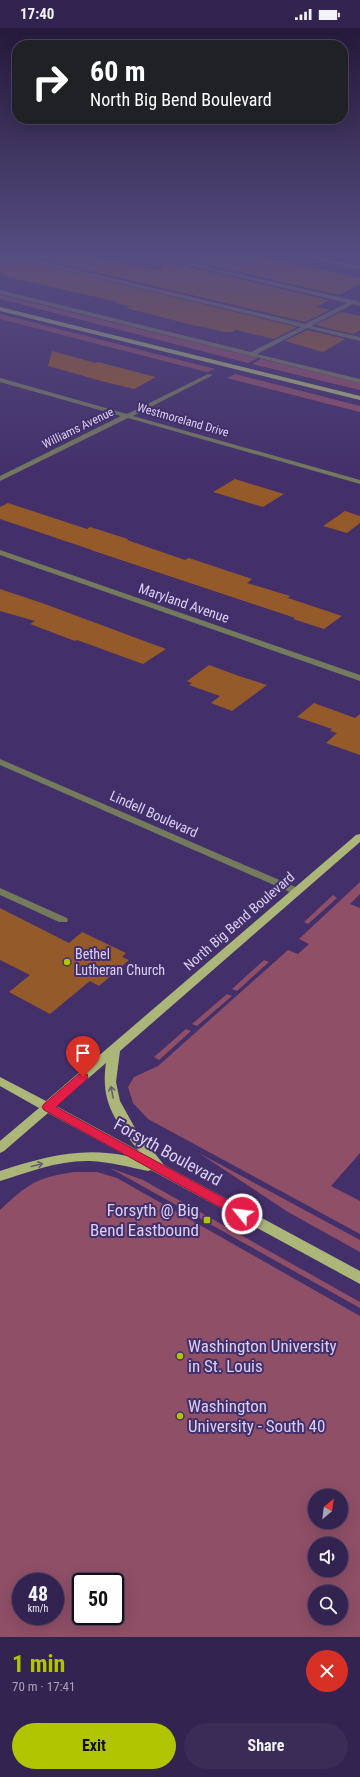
<!DOCTYPE html>
<html lang="en">
<head>
<meta charset="utf-8">
<style>
	body { margin:0; font-family:"Roboto Condensed",sans-serif; background:#3a2b57; color:#f1f3f6; height:100vh; display:flex; flex-direction:column; font-size:15px; white-space:nowrap }
	* { box-sizing:border-box; margin:0 }
	p { font-size:13px; color:#a8a4b7 }
	.icon { flex:none; width:22px; height:22px; fill:none; stroke:currentColor; stroke-width:2; stroke-linecap:round; stroke-linejoin:round }
	.map { position:relative; height:1609px; overflow:hidden }
	.drawer { display:flex; flex-direction:column; background:#322350; flex:1 }
	.drawer>* { flex:none }
	.top-card { position:absolute; left:12px; top:12px; width:336px; height:84px; border-radius:16px; box-shadow:0 4px 16px #0002,0 0 0 1px #4d4067; background:#202124; color:#fff; overflow:hidden }
	.needle { width:26px; rotate:29deg }
	.controls { position:absolute; left:308px; top:1461px; display:grid; gap:8px }
	.controls a { display:grid; place-items:center; width:40px; height:40px; border-radius:50%; background:#322350; box-shadow:0 4px 16px #0002,0 0 0 1px #4d4067; font-size:20px }
	.speed { position:absolute; left:12px; top:1545px; display:flex; gap:8px; font-size:20px; font-weight:700; text-align:center }
	.speed>* { display:grid; place-content:center; width:52px; height:52px; border-radius:50%; background:#322350; box-shadow:0 4px 16px #0002,0 0 0 1px #4d4067; line-height:1 }
	.speed small { font-size:10px; font-weight:400 }
	.speed .limit { border:2px solid #111; border-radius:6px; background:#fff; color:#111 }
	.pin { position:absolute; display:grid; place-items:center; width:34px; height:34px; color:#fff; margin:-41px -17px; border-radius:50% 50% 50% 0; rotate:-45deg; box-shadow:0 0 4px #0007 }
	.pin .icon { rotate:45deg }
	.me { position:absolute; width:44px; margin:-22px; rotate:299deg; stroke-linejoin:round; filter:drop-shadow(0 0 3px #0008) }
	.turn { display:flex; align-items:center; gap:14px; height:84px; padding:0 12px; font-size:18px }
	.turn .icon { width:52px; height:52px; stroke-width:2.5 }
	.turn b { display:block; font-size:28px; line-height:34px }
	.round { display:grid; place-items:center; flex:none; width:42px; height:42px; border-radius:21px; background:#3a2b57 }
	.summary { display:flex; align-items:center; justify-content:space-between; height:68px; padding:0 12px }
	h1 { font-size:24px; font-weight:700; line-height:30px; color:#b0c500 }
	.cta { display:flex; gap:8px; margin-top:auto; padding:8px 12px }
	.cta a { flex:1; height:46px; border-radius:24px; background:#b0c500; color:#111; font-size:16px; font-weight:700; line-height:46px; text-align:center }
	.cta a+a { background:#3a2b57; color:#f1f3f6 }
	.status { display:flex; justify-content:space-between; align-items:center; height:28px; padding:0 20px; background:#322350; direction:ltr }
	.status svg { height:11px; fill:currentColor }
	.map>svg:first-child { display:block }
</style>
</head>
<body>
<div class="status"><b>17:40</b><svg viewBox="0 0 49 12"><path d="M0 12V9h3v3zM5 12V6h3v6zM10 12V3h3v9zM15 12V0h3v12zM26 1h20v11H26zM47 4h2v5h-2z"/></svg></div>
<div class="map">
<svg width="360" height="1609" viewBox="0 0 360 1609">
	<rect width="100%" height="100%" fill="#432f6a"/>
	<g fill="#8f4f67" fill-rule="evenodd">
		<path d="M0,267L258,330L248,335L0,271Z"/>
		<path d="M0,286L215,341L207,344L0,291Z"/>
		<path d="M261,331L360,355V362L252,336Z"/>
		<path d="M235,346L360,378V384L227,350Z"/>
		<path d="M360,854V866L350,876L360,880V1125L331,1158L360,1173V1206L148,1091L133,1075L128,1059L134,1049L158,1038L288,922L298,926L309,916L299,911Z"/>
		<path d="M333,867L337,870L308,896L304,894Z"/>
		<path d="M264,932L269,934L237,963L232,961Z"/>
		<path d="M227,966L232,968L197,998L192,996Z"/>
		<path d="M186,1001L191,1003L159,1032L154,1029Z"/>
		<path d="M199,1125L360,1212V1224L288,1184Z"/>
		<path d="M110,1140L143,1152L360,1274V1280Z"/>
		<path d="M74,1144H97L117,1150L360,1288V1609H0V1182C28,1156 35,1150 74,1144ZM315,1468H341V1494H315ZM315,1516H341V1542H315ZM21,1554H55V1588H21ZM81,1554H115V1588H81ZM315,1564H341V1590H315Z"/>
	</g>
	<g fill="#955a2a">
		<path d="M0,228H7L297,299L274,311L236,302L232,304H225L189,296L126,280L130,278L116,275L118,274L5,248L6,247L1,246L4,245L0,244Z"/>
		<path d="M28,228H93L161,243L163,233L329,272L317,279L330,282L305,294Z"/>
		<path d="M170,228H259L360,250V256L339,267Z"/>
		<path d="M341,284L360,288V302L353,306L315,297Z"/>
		<path d="M307,302L345,311L323,324L285,313Z"/>
		<path d="M52,323L96,335L98,334L156,349L134,361L109,355L48,338Z"/>
		<path d="M235,451L284,466L263,479L213,464Z"/>
		<path d="M8,475L87,501L90,499L128,511L127,512L185,532L189,530L252,551L247,555L290,568L288,570L342,588L324,601L293,591L295,590L91,522H92L0,491V479Z"/>
		<path d="M345,483L360,488V495L347,505L323,498Z"/>
		<path d="M0,561L42,575L166,621L143,636L77,612L75,613L30,596L35,593L0,583Z"/>
		<path d="M209,637L239,648L267,657L232,683L211,675L220,668L189,657L192,655L187,653Z"/>
		<path d="M314,675L355,690L360,686V727L326,715L337,705L330,703L332,701L297,689Z"/>
		<path d="M0,880L69,915L82,904L126,925L122,929L129,932L99,958L90,953L50,986L9,964L30,947L0,932Z"/>
	</g>
	<g fill="none" stroke-linecap="round" stroke-linejoin="round">
		<g fill="#747a5c" fill-rule="evenodd">
			<path d="M8,228H19L305,296L347,275L150,228H161L352,272H357V274H360V278L353,276L311,298L360,309V313L307,300L257,326L360,351V355L0,266V262L251,324L301,299Z"/>
			<path d="M302,228H313L360,238V242Z"/>
			<path d="M208,346L213,347L133,388L360,452V456L128,390L0,453V448L121,388L0,354V350L127,386Z"/>
			<path d="M0,522L360,647V653L0,527Z"/>
			<path d="M0,731L300,861L301,863L296,866L292,865L0,737Z"/>
			<path d="M0,860L67,890L68,892L67,894H59L0,867Z"/>
		</g>
		<g fill="#abb678" fill-rule="evenodd">
			<path d="M0,279L360,368V372L0,283Z"/>
			<path d="M360,806V814L120,1023L116,1054L120,1073L135,1100L164,1137L360,1243V1256L151,1142L148,1143C129,1139 110,1134 90,1133C59,1132 29,1144 0,1153V1143C42,1129 83,1118 127,1128L48,1085L4,1123L0,1125V1113L39,1080L0,1058V1049L46,1073L356,807ZM106,1035C100,1075 116,1094 139,1123L56,1078Z"/>
		</g>
	</g>
	<defs><path id="oneway-shaft" d="M-6 0H5M1.5-3L5.5 0L1.5 3" fill="none" stroke-width="1.6" stroke-linecap="round" stroke-linejoin="round"/></defs>
	<g stroke="#675e6f">
		<use href="#oneway-shaft" transform="translate(112 1064) rotate(-101)"/>
		<use href="#oneway-shaft" transform="translate(37 1137) rotate(-14)"/>
	</g>
	<linearGradient id="sky" x2="0" y2="1"><stop stop-color="#251a3a"/><stop offset="0.5" stop-color="#554d81"/><stop offset="1" stop-color="#554d81" stop-opacity="0"/></linearGradient>
	<rect width="360" height="454" fill="url(#sky)"/>
	<path fill="#e11d48" stroke="#92132f" d="M83,1045L87,1046L88,1049L87,1051L56,1079L246,1182L248,1186L246,1189L242,1190L238,1189L44,1082L42,1079L44,1076L79,1046Z"/>
	<g fill="#b0c500" stroke="#432f6a" stroke-width="1.5">
		<circle cx="67" cy="934" r="4"/>
		<rect x="203" y="1188" width="8" height="8" rx="2"/>
		<circle cx="180" cy="1328" r="4"/>
		<circle cx="180" cy="1388" r="4"/>
	</g>
	<g text-anchor="middle" dominant-baseline="central" stroke-width="4" stroke-linejoin="round" paint-order="stroke">
		<g font-size="12" fill="#dbd1f5" stroke="#432f6a">
			<text transform="translate(183 392) rotate(16)">Westmoreland Drive</text>
			<text transform="translate(78 400) rotate(-26)">Williams Avenue</text>
		</g>
		<g font-size="14" fill="#dbd1f5" stroke="#432f6a">
			<text transform="translate(184 575) rotate(19)">Maryland Avenue</text>
			<text transform="translate(154 786) rotate(24)">Lindell Boulevard</text>
			<text transform="translate(239 893) rotate(-41)">North Big Bend Boulevard</text>
		</g>
		<g font-size="14" fill="#dbd1f5" stroke="#432f6a" text-anchor="start">
			<text x="75" y="926">Bethel<tspan x="75" dy="16">Lutheran Church</tspan></text>
		</g>
		<g font-size="17" fill="#dbd1f5" stroke="#432f6a">
			<text transform="translate(168 1124) rotate(29)">Forsyth Boulevard</text>
		</g>
		<g font-size="17" fill="#dbd1f5" stroke="#432f6a" text-anchor="start">
			<text x="199" y="1182" text-anchor="end">Forsyth @ Big<tspan x="199" dy="20">Bend Eastbound</tspan></text>
			<text x="188" y="1318">Washington University<tspan x="188" dy="20">in St. Louis</tspan></text>
			<text x="188" y="1378">Washington<tspan x="188" dy="20">University - South 40</tspan></text>
		</g>
	</g>
</svg>
<div class="controls">
<a><svg class="needle" viewBox="-14 -14 28 28"><path d="M0-13l5 13h-10z" fill="#e53935"/><path d="M0 13l5-13h-10z" fill="#a8a4b7"/></svg></a>
<a><svg class="icon" aria-label="sound" viewBox="0 0 24 24"><path d="M4 9h4l5-4v14l-5-4H4zM17 9q2 3 0 6"/></svg></a>
<a><svg class="icon" aria-label="search" viewBox="0 0 24 24"><circle cx="10" cy="10" r="6"/><path d="M15 15l6 6"/></svg></a>
</div>
<div class="speed"><div>48<small>km/h</small></div><div class="limit">50</div></div>
<div class="pin" style="left:83px;top:1049px;background:#d93025"><svg class="icon" aria-label="arrive" viewBox="0 0 24 24"><path d="M6 21V4h12l-3 4 3 4H6"/></svg></div>
<svg class="me" style="left:242px;top:1186px" viewBox="-20 -20 40 40"><circle r="17" fill="#e11d48" stroke="#fff" stroke-width="3"/><path d="M0-11L8 9 0 5-8 9z" fill="#fff"/></svg>
<div class="top-card">
<div class="turn"><svg class="icon" aria-label="right" viewBox="0 0 24 24"><path d="M7 20v-9h11M14 6l5 5-5 5"/></svg><div><b>60 m</b>North Big Bend Boulevard</div></div>
</div>
</div>
<section class="drawer">
<div class="summary"><div><h1>1 min</h1><p>70 m · 17:41</p></div><a class="round" style="background:#d93025;color:#fff"><svg class="icon" aria-label="close" viewBox="0 0 24 24"><path d="M6 6l12 12M18 6L6 18"/></svg></a></div>
<div class="cta"><a>Exit</a><a>Share</a></div>
</section>
</body>
</html>
